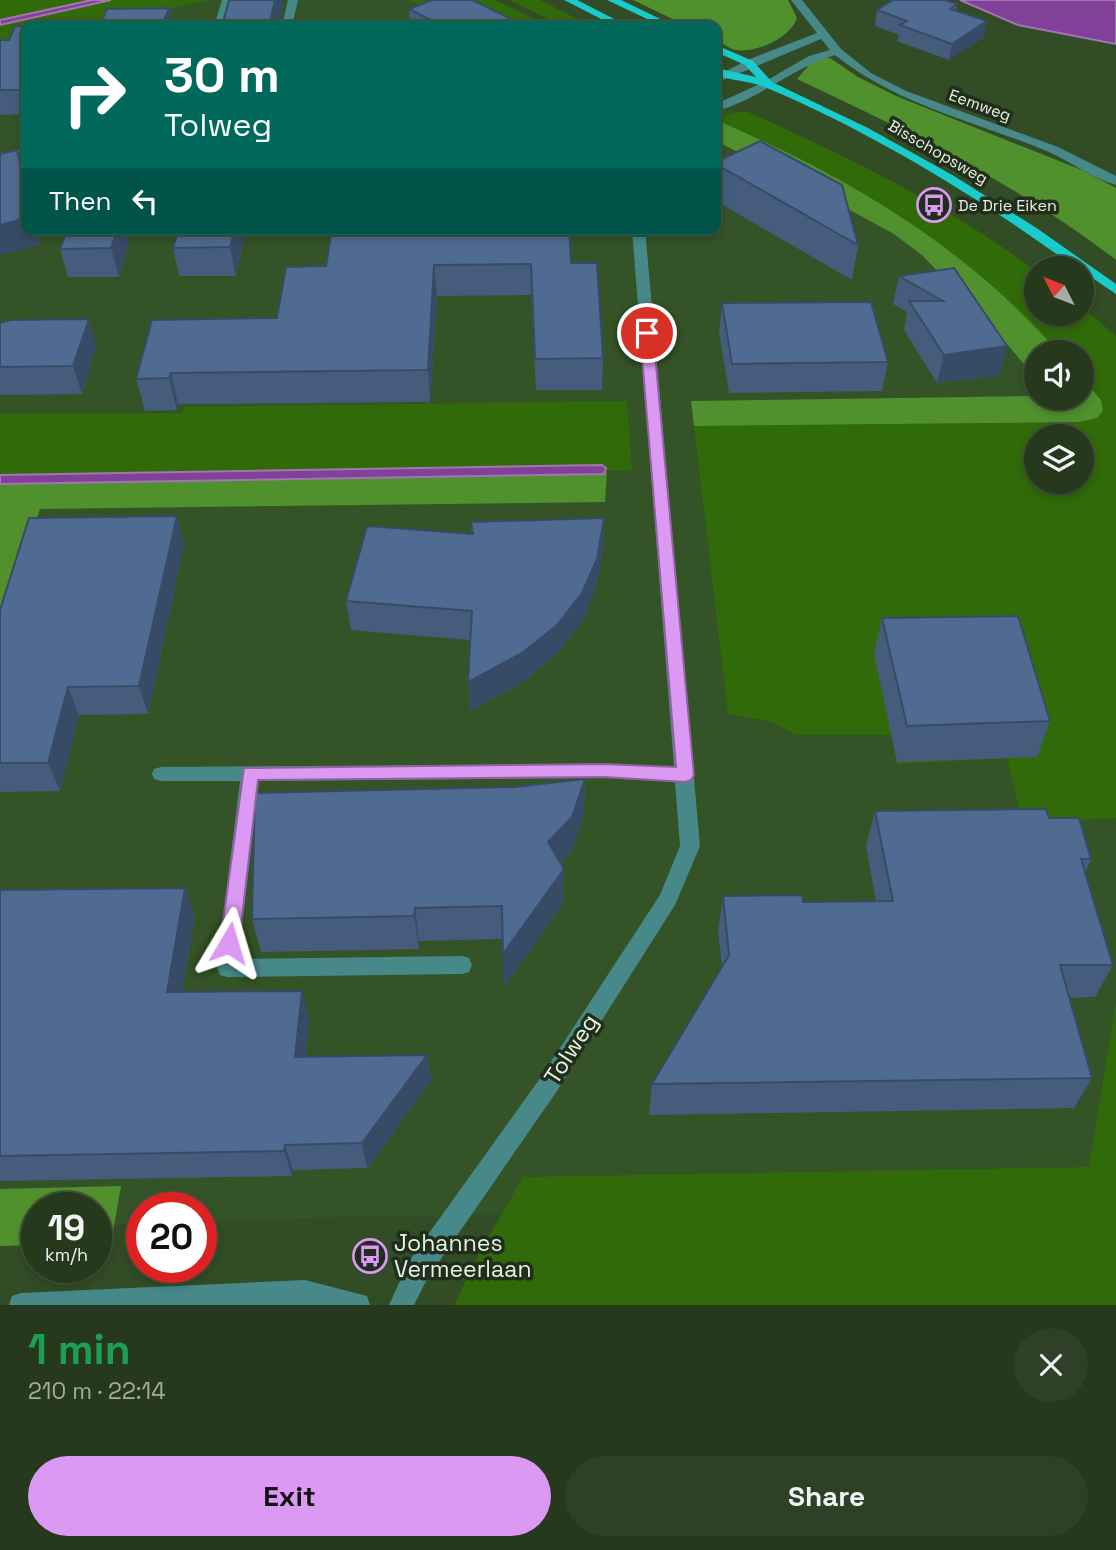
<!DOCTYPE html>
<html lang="en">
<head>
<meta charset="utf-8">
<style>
	body { margin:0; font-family:"Space Grotesk",sans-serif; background:#2e4025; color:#f1f3f6; height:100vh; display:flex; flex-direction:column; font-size:26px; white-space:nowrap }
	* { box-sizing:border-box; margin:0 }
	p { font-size:23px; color:#a4aca3 }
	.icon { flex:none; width:38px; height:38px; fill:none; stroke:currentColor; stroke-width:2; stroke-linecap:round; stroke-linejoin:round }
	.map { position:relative; height:1305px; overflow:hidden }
	.panel { display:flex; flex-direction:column; background:#26391c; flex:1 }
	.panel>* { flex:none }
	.guide { position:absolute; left:21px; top:21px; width:700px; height:214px; border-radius:14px; box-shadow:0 4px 10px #0003,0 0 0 2px #42533b; background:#00695c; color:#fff; overflow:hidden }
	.needle { width:46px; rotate:312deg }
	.buttons { position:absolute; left:1024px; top:256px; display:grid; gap:14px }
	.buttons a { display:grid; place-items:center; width:70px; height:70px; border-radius:50%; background:#26391c; box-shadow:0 4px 10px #0003,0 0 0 2px #42533b; font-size:35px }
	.speed { position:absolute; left:21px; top:1192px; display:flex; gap:14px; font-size:35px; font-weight:700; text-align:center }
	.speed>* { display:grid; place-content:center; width:91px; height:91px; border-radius:50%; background:#26391c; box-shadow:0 4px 10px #0003,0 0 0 2px #42533b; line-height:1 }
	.speed small { font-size:18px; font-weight:400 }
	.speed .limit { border:10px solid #d22; background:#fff; color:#111 }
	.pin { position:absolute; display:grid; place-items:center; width:60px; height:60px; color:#fff; margin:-30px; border:4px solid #fff; border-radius:50%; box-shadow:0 2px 7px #0007 }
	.me { position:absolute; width:77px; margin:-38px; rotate:7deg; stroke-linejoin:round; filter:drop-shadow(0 0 5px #0008) }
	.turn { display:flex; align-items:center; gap:24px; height:147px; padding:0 28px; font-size:32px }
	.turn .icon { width:91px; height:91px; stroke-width:2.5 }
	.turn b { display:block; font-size:49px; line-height:60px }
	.then { display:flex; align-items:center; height:66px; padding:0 28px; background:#0003; gap:14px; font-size:26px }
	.round { display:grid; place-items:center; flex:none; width:74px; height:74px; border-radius:37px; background:#2e4025 }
	.head { display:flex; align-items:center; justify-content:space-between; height:119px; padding:0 28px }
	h1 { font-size:42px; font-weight:700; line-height:52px; color:#1e9e55 }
	.primary-button { display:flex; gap:14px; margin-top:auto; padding:14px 28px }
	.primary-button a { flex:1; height:80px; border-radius:42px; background:#dc99f4; color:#111; font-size:28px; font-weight:700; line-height:80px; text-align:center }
	.primary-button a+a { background:#2e4025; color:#f1f3f6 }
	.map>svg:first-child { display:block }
</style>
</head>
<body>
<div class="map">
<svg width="1116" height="1305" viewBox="0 0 1116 1305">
	<rect width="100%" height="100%" fill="#324c26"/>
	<path fill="#345326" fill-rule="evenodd" d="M136,0H484L543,26H26V229H716V101L1018,264L1036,313L1116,375V1143L1099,1168L691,1212L341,1217L201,1222V1208H142V1224L96,1226V1208H37L0,1229V564L42,444L0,443V31ZM1036,352H1082V397H1036ZM1036,436H1082V481H1036Z"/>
	<g fill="#316a09" fill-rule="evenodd">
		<path d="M0,0H92L0,20Z"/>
		<path d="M111,0H210L89,26H26V41L0,46V25Z"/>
		<path d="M405,0H495L549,26H475L423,4Z"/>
		<path d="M509,0H540L591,26H563Z"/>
		<path d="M746,111C848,157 946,204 1036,271V313H1082V307L1116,336V818L1023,823L1007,758L897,764L892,735H796L772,722L728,714L694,426L1080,422L1101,400L1082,378V352H1058C965,245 845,175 716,120V117ZM1036,436H1082V481H1036Z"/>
		<path d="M627,401L632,470L607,471L602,465L3,475L0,482V414L182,413L185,407Z"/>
		<path d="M1116,1002V1305H454L483,1246L523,1177L1089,1167Z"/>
	</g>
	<g fill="#50912d">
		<path d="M633,0H788L797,18C790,38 757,53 736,50C730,49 722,43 716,40V26H687Z"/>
		<path d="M819,58H830L858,77L896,96L1084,171L1116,188V260C1018,184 909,132 797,79L811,63Z"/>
		<path d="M716,120C845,175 965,245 1058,352H1036V378L1006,343L923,256L894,234L793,179L716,141Z"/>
		<path d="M1082,378L1101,400L1103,411L1097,418L1080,422L694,426L691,401L1036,396L1082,397Z"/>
		<path d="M607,471L605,502L40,509L0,637V484L604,474Z"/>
		<path d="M121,1186L111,1243L96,1244V1208H37V1245L0,1246V1189Z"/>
	</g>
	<g fill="#824199" stroke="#a077ae" stroke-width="2">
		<path d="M92,0H111L0,25V20Z"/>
		<path d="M960,0H1116V44L1018,25Z"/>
		<path d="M602,465L606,468L604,474L0,484V475Z"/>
	</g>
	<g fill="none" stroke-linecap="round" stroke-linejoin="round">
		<g fill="#478989" fill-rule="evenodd">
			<path d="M222,0H232L224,26H214Z"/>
			<path d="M288,0H298L292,26H282Z"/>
			<path d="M791,0H802L841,49L871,73L906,91L1058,147L1116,176V185C1092,178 1071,162 1049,152C975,121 899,106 835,55C793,67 759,100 716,111V104L764,82L809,56L830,50L821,39L716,83V76L750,59L817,33Z"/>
			<path d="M184,19L189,22L188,26H101L116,20Z"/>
			<path d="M26,149V157L0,161V153Z"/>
			<path d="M632,229H645L700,846L675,905L557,1091L427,1279L414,1305H389L409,1261L541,1077L660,895L680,846L675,782L604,778L259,781L238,959L462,956L469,958L472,965L469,972L462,974L227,977L220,975L217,968L240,781H161L154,779L152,774L154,769L161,767L604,764L674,767Z"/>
			<path d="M305,1280L367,1296L370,1305H9L12,1296L21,1293Z"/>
		</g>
		<g fill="#1acbcd" fill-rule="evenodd">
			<path d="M564,0H577L628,26H615Z"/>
			<path d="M607,0H621L675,26H662Z"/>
			<path d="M716,45L753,61L772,82L868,128L954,176L1038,229L1116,284V294L1082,271V268H1076C981,199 876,134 767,88C751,81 733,81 716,75V68L756,77L745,65L716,52Z"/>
		</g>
	</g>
	<g fill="#455c7d">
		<path d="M957,4L956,10L984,37L949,60L897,41L899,35L875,26L877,10Z"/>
		<path d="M169,8L173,26H26V114L0,115V40H9L15,26L100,25L107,9Z"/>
		<path d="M409,9L526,26H410Z"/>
		<path d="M716,162L858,245L852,280L716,201Z"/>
		<path d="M133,229L119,277H68L60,249Z"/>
		<path d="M179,229H246L236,276H179L173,248Z"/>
		<path d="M571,263L603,358L602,390H536L531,295L437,296L430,402L178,404L177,410L145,411L136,379L277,318L326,266Z"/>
		<path d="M954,268L1000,375L937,383L904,330L907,312L893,304L899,276Z"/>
		<path d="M722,303L888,362L882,391L729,393L719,332Z"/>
		<path d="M0,323L96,347L82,394L0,395Z"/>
		<path d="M177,516L184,545L148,714L79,715L60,791L0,792V610Z"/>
		<path d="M604,518L603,547L596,588L582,622L557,653L523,682L470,711V640L351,630L346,601L471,533V522Z"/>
		<path d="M882,618L1050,721L1037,757L897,762L874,654Z"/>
		<path d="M585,779L584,814L572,851L560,863L563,903L504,987L503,939L419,941V949L261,952L252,919L515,787Z"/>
		<path d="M875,811L1049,818L1091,859L1085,873L1113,965L1095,997L1069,998L1092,1078L1074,1108L649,1115L652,1084L722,967L718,930L723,896L803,902L876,901L866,846Z"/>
		<path d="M185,888L195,916L182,992L309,1018L305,1056L427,1055L431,1081L367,1168L293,1170L292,1176L0,1181V890Z"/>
	</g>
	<g fill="#384b66">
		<path d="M275,0H282L283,8L279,26H269Z"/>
		<path d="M169,8L173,26H162Z"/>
		<path d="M987,21L984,37L949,60L952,44Z"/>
		<path d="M17,150L26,182V192Z"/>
		<path d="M26,218V229H36L40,245L0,255V225Z"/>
		<path d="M118,229H133L119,277L111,248Z"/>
		<path d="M235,229H246L236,276L230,247Z"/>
		<path d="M434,265L437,296L430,402L428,370Z"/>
		<path d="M89,319L96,347L82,394L73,366Z"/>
		<path d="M1007,346L1000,375L937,383L944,355Z"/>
		<path d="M171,373L178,404L177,410L169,378Z"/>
		<path d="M177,516L184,545L148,714L139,686Z"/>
		<path d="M604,518L603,547L596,588L582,622L557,653L523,682L470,711L468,682Z"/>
		<path d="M68,687L79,715L60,791L48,763Z"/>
		<path d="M585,779L584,814L572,851L548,876V842Z"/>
		<path d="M564,869L563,903L504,987L503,954Z"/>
		<path d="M185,888L195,916L177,1019L167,992Z"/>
		<path d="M415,908L419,941V949L414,916Z"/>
		<path d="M302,991L309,1018L303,1083L295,1057Z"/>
		<path d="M427,1055L431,1081L367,1168L362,1143Z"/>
		<path d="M285,1145L293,1170L292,1176L284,1151Z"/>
	</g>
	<g fill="#506b91" stroke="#384b66" stroke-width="2">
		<path d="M229,0H275L269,26H222Z"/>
		<path d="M432,0H472L526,26H443L409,9Z"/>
		<path d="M893,0H945L957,4L950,9L987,21L952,44L900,25L907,21L877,10Z"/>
		<path d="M169,8L162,26H26V90H0V40H9L15,26L100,25L107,9Z"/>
		<path d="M760,141L842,185L858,245L716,164V162Z"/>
		<path d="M17,150L26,192V218L0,225V154Z"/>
		<path d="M68,229H118L111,248L60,249Z"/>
		<path d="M179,229H235L230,247L173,248Z"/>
		<path d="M332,229H569L571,263H597L603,358L535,359L531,264L434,265L428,370L171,373L169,378L136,379L152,320L277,318L286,267L326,266Z"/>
		<path d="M954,268L1007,346L944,355L909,301H943L899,276Z"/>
		<path d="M871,302L888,362L732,364L722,303Z"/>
		<path d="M89,319L73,366L0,367V323L11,320Z"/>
		<path d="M177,516L139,686L68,687L48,763H0V610L29,518Z"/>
		<path d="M604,518L597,559L582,593L557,625L522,653L468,682L472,611L346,601L367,526L473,534L471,522Z"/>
		<path d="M1018,616L1050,721L907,726L882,618Z"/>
		<path d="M585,779L572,817L548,842L564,869L503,954L502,906L415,908L414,916L252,919L255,793L515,787Z"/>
		<path d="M1046,809L1049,818H1079L1091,859H1081L1113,965H1060L1092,1078L652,1084L729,955L723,896L802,895L803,902L893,901L875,811Z"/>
		<path d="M185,888L167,992L302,991L295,1057L427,1055L362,1143L285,1145L284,1151L0,1156V890Z"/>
	</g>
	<path fill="#dc99f4" stroke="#8f639f" stroke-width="2" d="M647,329L653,333L694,775L691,780L685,782L604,777L258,780L239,943L236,949L229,952L223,949L220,943L244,768L604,764L676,767L640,333Z"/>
	<defs>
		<g id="bus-ring" transform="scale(1.75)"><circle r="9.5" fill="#222e1d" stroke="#dc99f4" stroke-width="1.5"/><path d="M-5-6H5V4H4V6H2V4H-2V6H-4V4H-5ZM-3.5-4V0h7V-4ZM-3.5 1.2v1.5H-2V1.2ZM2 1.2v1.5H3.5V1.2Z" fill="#dc99f4"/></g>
	</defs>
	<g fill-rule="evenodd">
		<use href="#bus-ring" x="934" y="205"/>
		<use href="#bus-ring" x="370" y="1256"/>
	</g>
	<g text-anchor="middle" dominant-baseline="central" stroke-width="7" stroke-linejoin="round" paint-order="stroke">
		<g font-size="16" fill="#e5f5de" stroke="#222e1d">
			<text transform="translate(980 105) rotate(20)">Eemweg</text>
			<text transform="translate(938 152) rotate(30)">Bisschopsweg</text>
		</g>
		<g font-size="16" fill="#e5f5de" stroke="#222e1d" text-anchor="start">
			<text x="958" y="205">De Drie Eiken</text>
		</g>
		<g font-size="23" fill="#e5f5de" stroke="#222e1d">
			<text transform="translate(571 1049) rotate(-57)">Tolweg</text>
		</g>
		<g font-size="23" fill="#e5f5de" stroke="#222e1d" text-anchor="start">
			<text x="394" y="1243">Johannes<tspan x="394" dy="26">Vermeerlaan</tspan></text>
		</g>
	</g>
</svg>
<div class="buttons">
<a><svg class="needle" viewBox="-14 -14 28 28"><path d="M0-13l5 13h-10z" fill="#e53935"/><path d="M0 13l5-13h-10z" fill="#a4aca3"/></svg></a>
<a><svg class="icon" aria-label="sound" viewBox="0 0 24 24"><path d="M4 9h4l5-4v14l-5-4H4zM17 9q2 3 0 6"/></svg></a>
<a><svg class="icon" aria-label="layers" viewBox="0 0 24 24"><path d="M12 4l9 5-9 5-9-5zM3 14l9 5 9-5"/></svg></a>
</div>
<div class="speed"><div>19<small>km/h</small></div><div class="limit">20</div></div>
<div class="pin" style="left:647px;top:333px;background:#d93025"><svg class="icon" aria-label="arrive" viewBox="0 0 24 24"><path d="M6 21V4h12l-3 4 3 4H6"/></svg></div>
<svg class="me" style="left:229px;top:943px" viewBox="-20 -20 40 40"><path d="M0-17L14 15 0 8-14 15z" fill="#dc99f4" stroke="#fff" stroke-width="4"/></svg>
<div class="guide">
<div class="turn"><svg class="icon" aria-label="right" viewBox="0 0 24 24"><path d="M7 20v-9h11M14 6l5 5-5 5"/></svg><div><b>30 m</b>Tolweg</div></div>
<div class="then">Then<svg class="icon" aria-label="left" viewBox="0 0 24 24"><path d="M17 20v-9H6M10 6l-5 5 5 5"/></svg></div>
</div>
</div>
<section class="panel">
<div class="head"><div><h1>1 min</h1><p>210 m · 22:14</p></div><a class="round"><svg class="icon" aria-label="close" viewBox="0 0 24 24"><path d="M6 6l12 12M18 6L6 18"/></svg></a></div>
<div class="primary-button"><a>Exit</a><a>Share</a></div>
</section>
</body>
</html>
